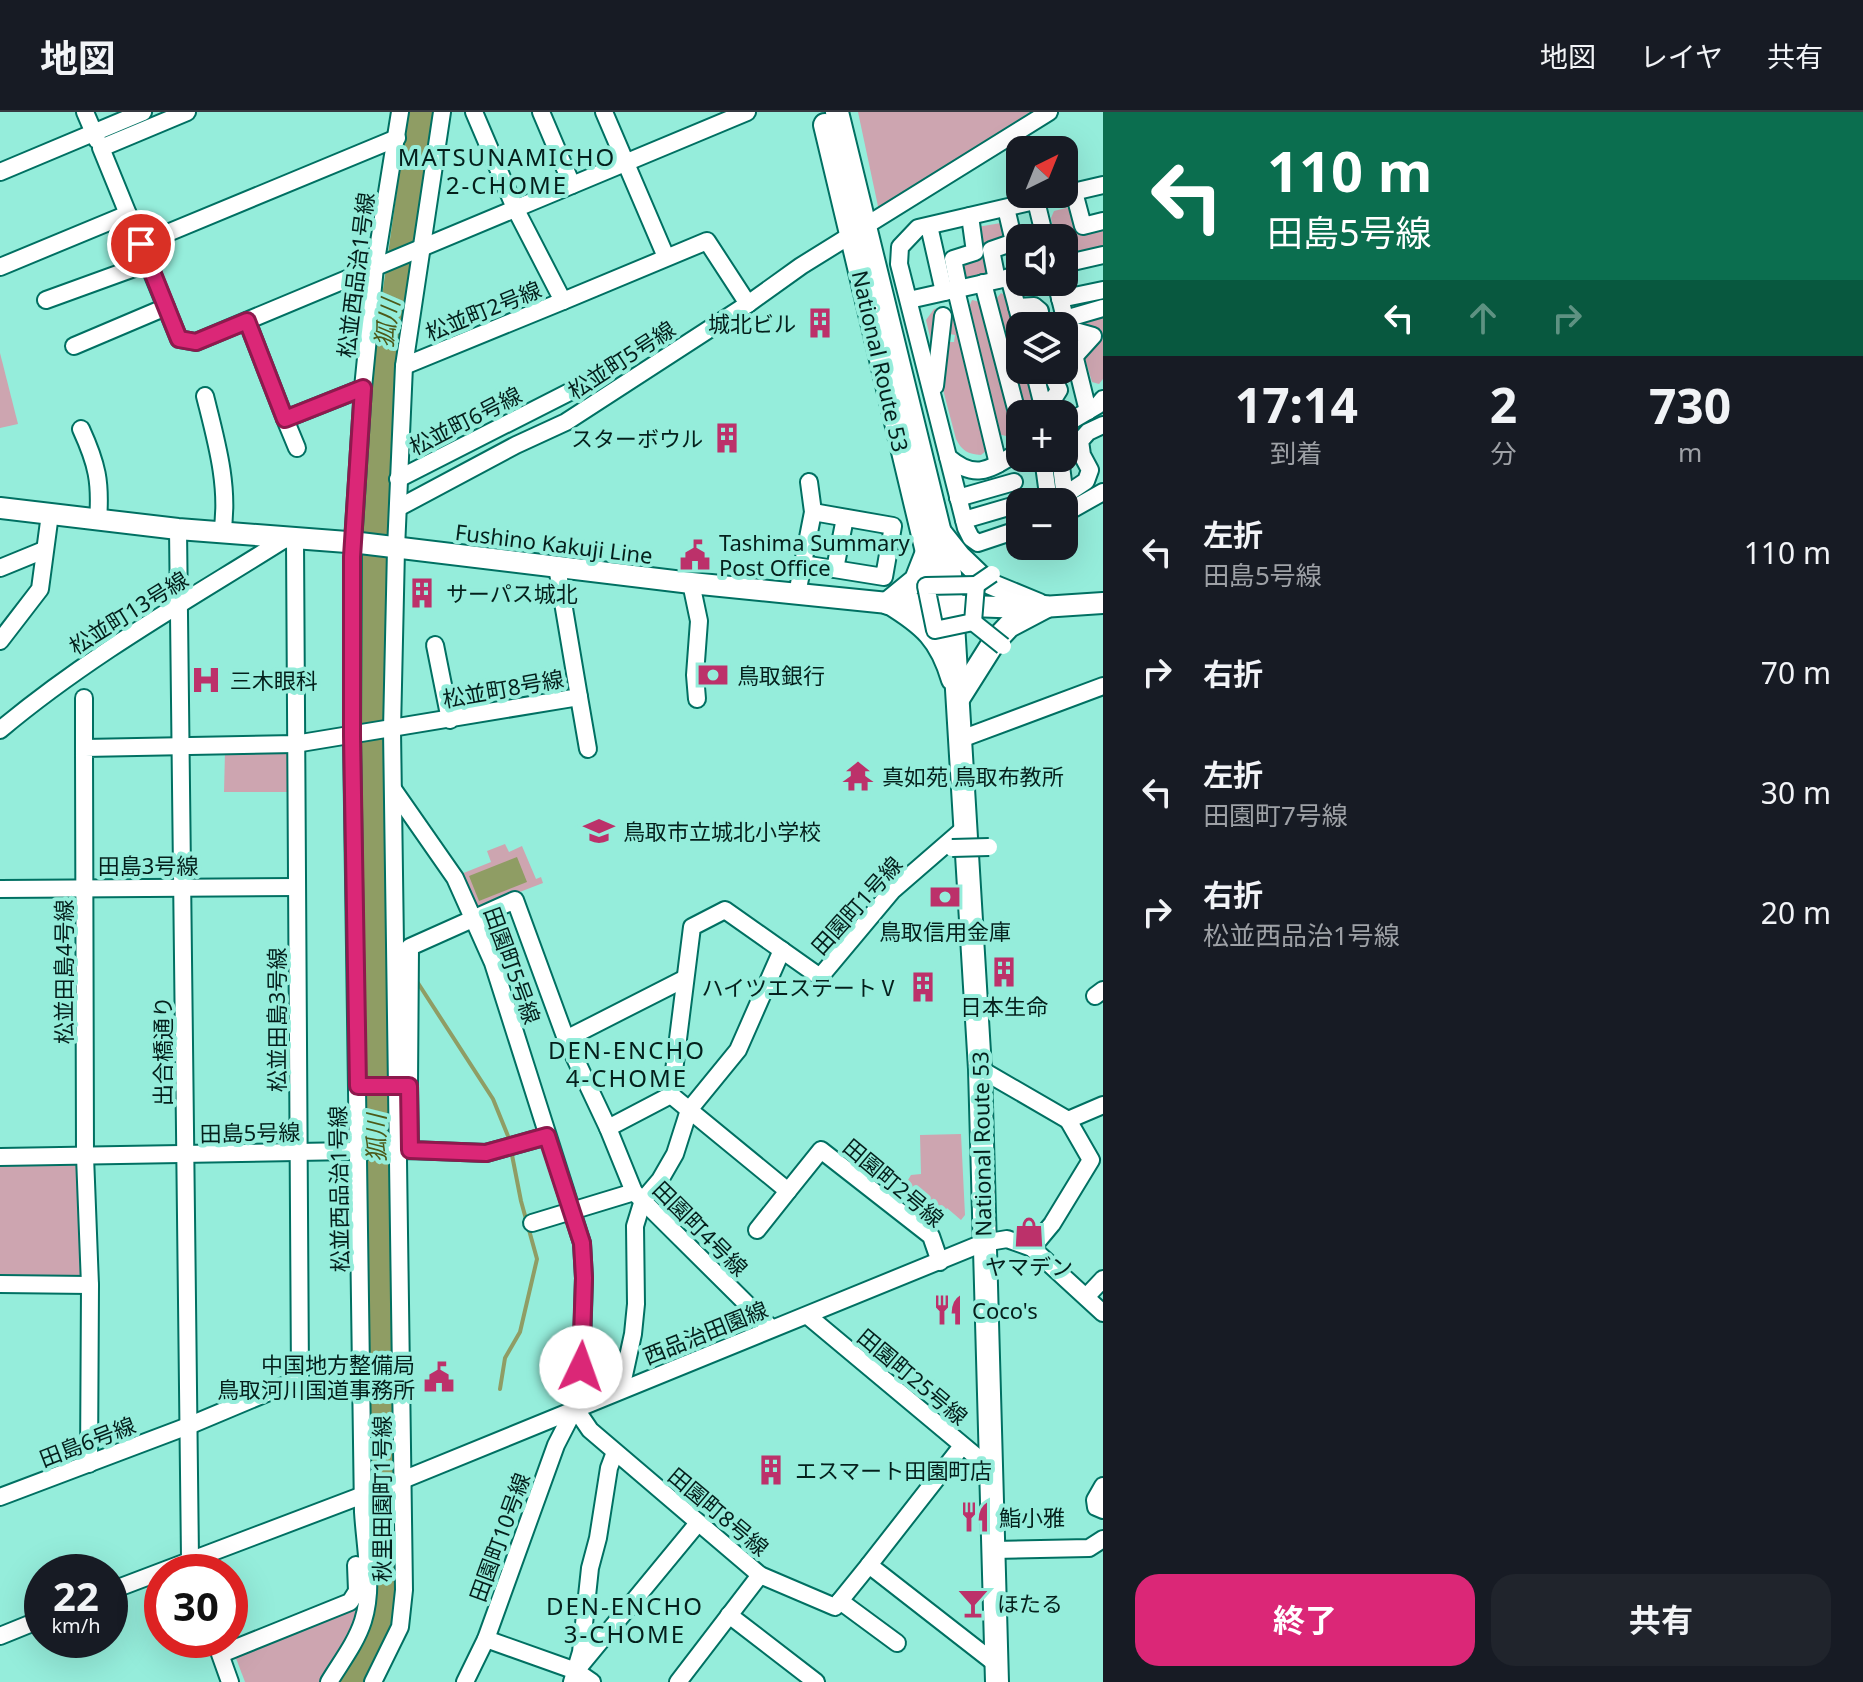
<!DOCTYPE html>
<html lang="ja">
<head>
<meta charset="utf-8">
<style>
	body { margin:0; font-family:"Noto Sans","Noto Sans JP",sans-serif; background:#20242c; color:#f1f3f6; height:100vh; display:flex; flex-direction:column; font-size:30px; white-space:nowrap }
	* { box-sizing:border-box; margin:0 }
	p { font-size:26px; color:#9ea1a6 }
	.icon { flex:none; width:44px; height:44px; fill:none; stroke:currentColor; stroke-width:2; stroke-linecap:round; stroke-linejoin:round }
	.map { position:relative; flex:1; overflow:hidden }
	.side { display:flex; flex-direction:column; background:#171b24; width:760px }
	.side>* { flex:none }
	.hud { background:#0b6e4f; color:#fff; overflow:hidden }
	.needle { width:52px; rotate:43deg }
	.controls { position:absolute; left:1006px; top:24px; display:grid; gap:16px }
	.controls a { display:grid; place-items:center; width:72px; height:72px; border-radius:16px; background:#171b24; box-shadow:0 8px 32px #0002; font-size:40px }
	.speed { position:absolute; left:24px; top:1442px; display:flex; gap:16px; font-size:40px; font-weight:700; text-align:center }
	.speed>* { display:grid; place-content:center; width:104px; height:104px; border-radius:50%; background:#171b24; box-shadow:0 8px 32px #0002; line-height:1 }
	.speed small { font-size:20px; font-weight:400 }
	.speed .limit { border:12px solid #d22; background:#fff; color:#111 }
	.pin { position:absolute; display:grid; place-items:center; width:68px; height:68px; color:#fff; margin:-34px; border:4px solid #fff; border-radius:50%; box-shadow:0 2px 8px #0007 }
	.me { position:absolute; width:88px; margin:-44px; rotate:3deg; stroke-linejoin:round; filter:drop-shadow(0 0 6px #0008) }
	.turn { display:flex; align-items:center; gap:28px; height:168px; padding:0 32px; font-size:36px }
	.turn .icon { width:104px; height:104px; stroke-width:2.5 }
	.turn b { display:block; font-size:56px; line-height:68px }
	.lanes { display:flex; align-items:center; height:76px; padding:0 32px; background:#0003; justify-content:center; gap:40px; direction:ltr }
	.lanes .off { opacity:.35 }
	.eta { display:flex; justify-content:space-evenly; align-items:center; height:136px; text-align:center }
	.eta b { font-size:48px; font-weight:700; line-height:56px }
	.action { display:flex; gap:16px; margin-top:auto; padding:16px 32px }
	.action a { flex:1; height:92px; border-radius:24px; background:#db2777; color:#fff; font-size:32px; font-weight:700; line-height:92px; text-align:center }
	.action a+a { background:#20242c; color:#f1f3f6 }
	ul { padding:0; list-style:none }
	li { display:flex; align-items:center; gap:24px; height:120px; padding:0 32px }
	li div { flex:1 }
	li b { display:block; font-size:30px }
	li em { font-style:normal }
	header { display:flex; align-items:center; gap:48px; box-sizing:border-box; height:112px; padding:0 40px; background:#171b24; border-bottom:2px solid #363941 }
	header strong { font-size:38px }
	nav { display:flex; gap:44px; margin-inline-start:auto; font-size:28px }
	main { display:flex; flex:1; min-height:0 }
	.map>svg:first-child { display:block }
</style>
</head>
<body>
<header>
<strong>地図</strong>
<nav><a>地図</a><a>レイヤ</a><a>共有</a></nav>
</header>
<main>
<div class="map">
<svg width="1103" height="1570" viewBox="0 0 1103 1570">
	<rect width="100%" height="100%" fill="#95eddb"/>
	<g fill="#cda5b0">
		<path d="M858,0H1030L879,99Z"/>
		<path d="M1070,95L1103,115V135L1070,143L1064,142V126H1055L1051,106L1054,99Z"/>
		<path d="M1001,111L1005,112L1009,127L990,161L965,168L959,148L977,115Z"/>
		<path d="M1001,181L1007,184L1020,235V258H1026L1037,302H1024L996,187Z"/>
		<path d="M972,188L984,191L1014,320L1010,325L998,322L968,198Z"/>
		<path d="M944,195L950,197L954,205L986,339L981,343C968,342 962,339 956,327L941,270L944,230H954L955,223L945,221L934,242L926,208L934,197Z"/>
		<path d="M1103,201V267L1099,272L1092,270L1083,240L1101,223L1077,215L1079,208Z"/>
		<path d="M0,241L18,312L0,316Z"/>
		<path d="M284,639L289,643V680H224L225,640Z"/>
		<path d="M505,732L509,740L522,734L536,767L541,765L543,771L476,797L461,762L491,750L487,739Z"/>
		<path d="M961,1022L965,1103L961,1108L947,1096L932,1116L906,1096L908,1068L911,1063L921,1062L920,1023Z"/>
		<path d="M81,1053V1166L0,1167V1054Z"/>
		<path d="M361,1491L351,1522L320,1570H245L234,1541Z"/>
	</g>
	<g fill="#8f9d64">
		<path d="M408,0H434L401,216L391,344L386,478L397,1496L393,1517L367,1570H336L372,1458L359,629L363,395L374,241Z"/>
		<path d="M517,745L527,770L479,789L469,764Z"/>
	</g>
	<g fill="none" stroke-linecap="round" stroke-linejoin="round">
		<g stroke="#8f9d64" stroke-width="4">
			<path d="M416,868L493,987L508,1024"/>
			<path d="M500,1277L505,1246L520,1220L537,1147L521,1089L512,1043"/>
		</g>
		<g stroke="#007062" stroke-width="20">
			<g id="minor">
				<path d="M85,0L97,28"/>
				<path d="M187,0L101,36L179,227L196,230L747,0"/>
				<path d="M541,0L572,73"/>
				<path d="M604,0L666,145"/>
				<path d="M0,60L143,0"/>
				<path d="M1074,80L1083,114L1103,109"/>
				<path d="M1036,89L1045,126"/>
				<path d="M929,114L944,180"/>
				<path d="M141,132L397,26"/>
				<path d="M1064,152L1103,143"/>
				<path d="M0,155L128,102"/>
				<path d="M1009,165L1022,214"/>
				<path d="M997,168L991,138L1014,130L1006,96"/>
				<path d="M1056,170L1088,299"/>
				<path d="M983,171L1020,312"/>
				<path d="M959,177L953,147L975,140L970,104"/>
				<path d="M956,178L998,352"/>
				<path d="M1060,187L1103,178"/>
				<path d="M46,188L148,151"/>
				<path d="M909,188L1020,163"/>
				<path d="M563,189L707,129L748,192"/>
				<path d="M1017,195L1034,194L1040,199V214"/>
				<path d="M1065,207L1103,196"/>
				<path d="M247,209L285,307L363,276"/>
				<path d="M1068,217L1093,224L1074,245"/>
				<path d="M74,234L166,195"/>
				<path d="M404,254L563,189L515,96L474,0"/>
				<path d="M1034,258L1045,302"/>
				<path d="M935,274L943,204"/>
				<path d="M205,284C216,328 230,376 222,421"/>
				<path d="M1042,291L1054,286L1059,278L1050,258"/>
				<path d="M285,307L297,336"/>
				<path d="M1064,313L1098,293L1103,287"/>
				<path d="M81,317C97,352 101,370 98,408"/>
				<path d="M1020,339C991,356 977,370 948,345L899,152L900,135L918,116L1103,73"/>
				<path d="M948,345L966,416L971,426L978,431L1020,417"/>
				<path d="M1043,346L1049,390"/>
				<path d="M1060,346L1067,401"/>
				<path d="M398,367L595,267"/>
				<path d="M1065,383L1086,369L1090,358L1082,343L1080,329L1088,320L1103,313"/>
				<path d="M958,386L1014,370"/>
				<path d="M398,396L516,333L566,310L748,192L801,154L1049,0"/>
				<path d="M1064,402L1103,380"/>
				<path d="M964,408L1019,392"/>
				<path d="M178,417L190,1447L193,1460"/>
				<path d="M803,452L884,465L893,414L813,400"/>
				<path d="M0,456L44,438"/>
				<path d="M835,457L845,406"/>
				<path d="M691,471L699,509L695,563L697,587"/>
				<path d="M797,482L813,400L809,370"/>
				<path d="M0,529L40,477L50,402"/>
				<path d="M435,533L450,608"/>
				<path d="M579,585L588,637"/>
				<path d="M0,618C88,544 188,488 285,427"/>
				<path d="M961,627L1103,574"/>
				<path d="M84,636V586"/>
				<path d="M393,677L455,766L493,851L582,1131L584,1166L581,1269L575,1296L556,1333L486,1527L465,1570"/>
				<path d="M0,777L297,775"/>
				<path d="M684,867L566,927L608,1016L634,1080L771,1216"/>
				<path d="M1095,884L1103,878"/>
				<path d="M980,957L1068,1008L1103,993"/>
				<path d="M358,974H409L410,835L515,788L566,927"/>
				<path d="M409,974L410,1038"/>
				<path d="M671,983L788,1079L821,1038L931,1124L940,1150"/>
				<path d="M608,1016L671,983L692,815L725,798L820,865L892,779L967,714"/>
				<path d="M0,1045L410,1038L486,1041L547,1024"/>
				<path d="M532,1111L634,1080"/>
				<path d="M757,1118L788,1079"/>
				<path d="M1032,1136L1052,1112L1091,1048L1068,1008"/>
				<path d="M0,1172L90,1173"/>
				<path d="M1086,1185L1103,1167"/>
				<path d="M808,1204L990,1356"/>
				<path d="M621,1277L633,1222L636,1192L635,1114L643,1088L660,1068L675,1042L689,998L738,938L782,838"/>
				<path d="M575,1296L590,1318L760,1463L835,1495L869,1453L996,1552"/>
				<path d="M89,1352L90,1173L85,1044L84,636L295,632L579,585L557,455"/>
				<path d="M1103,1374L1095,1388L1096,1395L1103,1398"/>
				<path d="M0,1385L188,1314L300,1267L295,428"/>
				<path d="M993,1438L1089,1436L1103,1427"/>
				<path d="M869,1453L962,1334"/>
				<path d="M110,1479L400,1369L983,1131L1007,1127L1032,1136L1103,1201"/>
				<path d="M840,1489L897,1531"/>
				<path d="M729,1503L816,1570"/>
				<path d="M0,1524L42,1507"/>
				<path d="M486,1527L576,1559L592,1570"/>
				<path d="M215,1528L230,1570"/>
				<path d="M221,1542L350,1490L357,1479L356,1453"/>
				<path d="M580,1554L698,1411"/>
				<path d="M329,1570C341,1550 356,1531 363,1509C374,1475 365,1435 363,1400L352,624L353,431L363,276L375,155L400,0"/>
				<path d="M373,1570L400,1515L404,1478L392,618L396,437L404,254L442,0"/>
				<path d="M572,1570L581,1540L590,1456L598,1426L609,1356L615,1340"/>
				<path d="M678,1570L760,1463"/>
			</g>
		</g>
		<g stroke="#007062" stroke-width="24">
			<g id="major">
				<path d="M0,396L178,417L360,431L691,471L888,491L1027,496L1103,491"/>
				<path d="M941,420L960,444L988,471L1039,492"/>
				<path d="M888,491C924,513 940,527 952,568"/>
			</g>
		</g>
		<g stroke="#007062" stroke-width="26">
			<g id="highway">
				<path d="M837,0L950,462L980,957L997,1570"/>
				<path d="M825,13L927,440L943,475"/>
				<path d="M888,491L916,468L927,440"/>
				<path d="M958,587L994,530L1009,514L1045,495"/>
			</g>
		</g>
		<use href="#minor" stroke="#fff" stroke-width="16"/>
		<use href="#major" stroke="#fff" stroke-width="20"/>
		<use href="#highway" stroke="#fff" stroke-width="22"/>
		<g stroke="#007062" stroke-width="20" stroke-linecap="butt">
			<g id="minor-bridge">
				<path d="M976,473L973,510L935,518L926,474Z"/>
				<path d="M976,473L992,462"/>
				<path d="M973,510L1003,534"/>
				<path d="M952,736L989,735"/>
			</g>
		</g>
		<use href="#minor-bridge" stroke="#fff" stroke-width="16"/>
	</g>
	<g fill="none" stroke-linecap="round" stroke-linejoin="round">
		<g stroke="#8e194d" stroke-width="20">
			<path id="route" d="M141,132L179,227L196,230L247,209L285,307L363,276L352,445V624L358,974H409L410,1038L486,1041L547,1024L582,1131L584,1166L581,1255"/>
		</g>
		<use href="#route" stroke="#db2777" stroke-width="14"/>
	</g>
	<defs>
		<g id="building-bare" transform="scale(2.4)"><path d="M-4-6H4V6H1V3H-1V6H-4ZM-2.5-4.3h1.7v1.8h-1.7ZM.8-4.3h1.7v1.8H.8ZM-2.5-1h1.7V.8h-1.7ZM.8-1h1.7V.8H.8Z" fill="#bc316a" stroke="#95eddb" stroke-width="2.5" paint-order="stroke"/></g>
		<g id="civic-bare" transform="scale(2.4)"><path d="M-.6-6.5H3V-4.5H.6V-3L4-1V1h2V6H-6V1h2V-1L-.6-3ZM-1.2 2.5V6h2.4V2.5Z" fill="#bc316a" stroke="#95eddb" stroke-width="2.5" paint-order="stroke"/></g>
		<g id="bank-bare" transform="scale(2.4)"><path d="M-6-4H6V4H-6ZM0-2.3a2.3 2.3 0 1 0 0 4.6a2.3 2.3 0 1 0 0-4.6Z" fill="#bc316a" stroke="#95eddb" stroke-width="2.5" paint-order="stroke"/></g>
		<g id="hospital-bare" transform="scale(2.4)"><path d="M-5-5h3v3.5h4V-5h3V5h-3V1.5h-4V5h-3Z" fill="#bc316a" stroke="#95eddb" stroke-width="2.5" paint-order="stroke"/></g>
		<g id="temple-bare" transform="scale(2.4)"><path d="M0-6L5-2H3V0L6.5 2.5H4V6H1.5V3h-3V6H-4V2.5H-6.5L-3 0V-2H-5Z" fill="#bc316a" stroke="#95eddb" stroke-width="2.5" paint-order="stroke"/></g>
		<g id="school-bare" transform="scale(2.4)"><path d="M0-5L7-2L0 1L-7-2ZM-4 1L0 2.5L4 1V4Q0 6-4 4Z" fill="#bc316a" stroke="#95eddb" stroke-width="2.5" paint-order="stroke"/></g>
		<g id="shop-bare" transform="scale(2.4)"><path d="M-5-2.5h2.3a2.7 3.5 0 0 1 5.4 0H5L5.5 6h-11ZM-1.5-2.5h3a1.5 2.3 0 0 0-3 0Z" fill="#bc316a" stroke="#95eddb" stroke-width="2.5" paint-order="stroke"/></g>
		<g id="restaurant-bare" transform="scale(2.4)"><path d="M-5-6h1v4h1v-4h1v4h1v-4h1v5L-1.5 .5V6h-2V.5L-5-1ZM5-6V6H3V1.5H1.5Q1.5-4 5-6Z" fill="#bc316a" stroke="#95eddb" stroke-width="2.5" paint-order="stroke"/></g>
		<g id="bar-bare" transform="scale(2.4)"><path d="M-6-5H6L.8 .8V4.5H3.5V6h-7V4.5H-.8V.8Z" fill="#bc316a" stroke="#95eddb" stroke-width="2.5" paint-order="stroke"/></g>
	</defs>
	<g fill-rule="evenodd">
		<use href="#building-bare" x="820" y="211"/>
		<use href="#building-bare" x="727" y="326"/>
		<use href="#civic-bare" x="695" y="443"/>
		<use href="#building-bare" x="422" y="481"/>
		<use href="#bank-bare" x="713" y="563"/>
		<use href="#hospital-bare" x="206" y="568"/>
		<use href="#temple-bare" x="858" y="664"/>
		<use href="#school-bare" x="599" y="719"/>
		<use href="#bank-bare" x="945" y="785"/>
		<use href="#building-bare" x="1004" y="860"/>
		<use href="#building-bare" x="923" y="875"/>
		<use href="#shop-bare" x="1029" y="1120"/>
		<use href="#restaurant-bare" x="948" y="1198"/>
		<use href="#civic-bare" x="439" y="1265"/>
		<use href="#building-bare" x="771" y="1358"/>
		<use href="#restaurant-bare" x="975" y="1405"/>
		<use href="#bar-bare" x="973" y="1491"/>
	</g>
	<g text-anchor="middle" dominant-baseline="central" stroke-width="8" stroke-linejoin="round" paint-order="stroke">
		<g font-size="22" fill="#04201c" stroke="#95eddb">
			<text transform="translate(355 163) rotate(-83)">松並西品治1号線</text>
			<text transform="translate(483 198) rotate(-22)">松並町2号線</text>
			<text transform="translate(621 247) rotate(-33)">松並町5号線</text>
			<text transform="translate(881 249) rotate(77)">National Route 53</text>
			<text transform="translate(465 308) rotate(-27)">松並町6号線</text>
			<text transform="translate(554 431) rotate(7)">Fushino Kakuji Line</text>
			<text transform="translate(128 500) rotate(-32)">松並町13号線</text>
			<text transform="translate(503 576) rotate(-10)">松並町8号線</text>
			<text x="148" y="753">田島3号線</text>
			<text transform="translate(856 793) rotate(-48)">田園町1号線</text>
			<text transform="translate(513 853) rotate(70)">田園町5号線</text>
			<text transform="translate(63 860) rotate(-90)">松並田島4号線</text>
			<text transform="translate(276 908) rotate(-90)">松並田島3号線</text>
			<text transform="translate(162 939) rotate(-90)">出合橋通り</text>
			<text transform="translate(250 1020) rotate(-1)">田島5号線</text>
			<text transform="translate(981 1032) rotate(-91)">National Route 53</text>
			<text transform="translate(894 1070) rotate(40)">田園町2号線</text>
			<text transform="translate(338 1077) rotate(-91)">松並西品治1号線</text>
			<text transform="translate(701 1116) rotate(45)">田園町4号線</text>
			<text transform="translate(705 1220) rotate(-22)">西品治田園線</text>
			<text transform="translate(913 1264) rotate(40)">田園町25号線</text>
			<text transform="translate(87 1329) rotate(-21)">田島6号線</text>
			<text transform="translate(381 1387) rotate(-90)">秋里田園町1号線</text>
			<text transform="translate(719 1399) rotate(40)">田園町8号線</text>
			<text transform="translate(499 1425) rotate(-70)">田園町10号線</text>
		</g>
		<g font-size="22" fill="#04201c" stroke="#95eddb" text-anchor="start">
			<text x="796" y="211" text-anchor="end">城北ビル</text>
			<text x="703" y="326" text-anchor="end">スターボウル</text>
			<text x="719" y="430">Tashima Summary<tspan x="719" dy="25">Post Office</tspan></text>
			<text x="446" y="481">サーパス城北</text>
			<text x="737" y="563">鳥取銀行</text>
			<text x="230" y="568">三木眼科</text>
			<text x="882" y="664">真如苑 鳥取布教所</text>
			<text x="623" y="719">鳥取市立城北小学校</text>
			<text x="945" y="819" text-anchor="middle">鳥取信用金庫</text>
			<text x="899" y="875" text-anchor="end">ハイツエステートⅤ</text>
			<text x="1004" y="894" text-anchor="middle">日本生命</text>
			<text x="1029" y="1154" text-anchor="middle">ヤマデン</text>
			<text x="972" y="1198">Coco's</text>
			<text x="415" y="1252" text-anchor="end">中国地方整備局<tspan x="415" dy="25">鳥取河川国道事務所</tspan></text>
			<text x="795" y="1358">エスマート田園町店</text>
			<text x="999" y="1405">鮨小雅</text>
			<text x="997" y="1491">ほたる</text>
		</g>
		<g font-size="24" letter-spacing="2" fill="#04201c" stroke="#95eddb">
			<text x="507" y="44">MATSUNAMICHO<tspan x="507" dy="28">2-CHOME</tspan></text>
			<text x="627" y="937">DEN-ENCHO<tspan x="627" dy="28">4-CHOME</tspan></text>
			<text x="625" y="1493">DEN-ENCHO<tspan x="625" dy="28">3-CHOME</tspan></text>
		</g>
		<g font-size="24" font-style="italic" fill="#4c5919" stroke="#95eddb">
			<text transform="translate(386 211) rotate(-81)">狐川</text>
			<text transform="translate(375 1026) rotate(-90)">狐川</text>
		</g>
	</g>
</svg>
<div class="controls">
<a><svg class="needle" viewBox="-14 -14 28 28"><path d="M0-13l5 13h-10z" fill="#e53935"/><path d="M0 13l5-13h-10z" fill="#9ea1a6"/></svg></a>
<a><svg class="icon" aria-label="sound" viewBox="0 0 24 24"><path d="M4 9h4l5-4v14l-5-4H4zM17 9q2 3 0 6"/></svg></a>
<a><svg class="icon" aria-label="layers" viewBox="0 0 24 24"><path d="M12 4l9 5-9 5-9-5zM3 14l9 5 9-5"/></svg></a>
<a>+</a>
<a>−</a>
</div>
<div class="speed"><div>22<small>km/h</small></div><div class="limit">30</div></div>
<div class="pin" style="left:141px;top:132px;background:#d93025"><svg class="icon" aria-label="arrive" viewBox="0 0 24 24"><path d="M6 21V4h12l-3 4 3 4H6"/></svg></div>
<svg class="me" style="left:581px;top:1255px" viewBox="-20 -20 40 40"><circle r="19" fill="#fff"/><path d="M0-13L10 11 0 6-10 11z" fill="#db2777"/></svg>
</div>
<section class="side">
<div class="hud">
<div class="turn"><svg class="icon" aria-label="left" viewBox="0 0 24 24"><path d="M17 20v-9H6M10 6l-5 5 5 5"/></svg><div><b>110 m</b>田島5号線</div></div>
<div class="lanes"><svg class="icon" aria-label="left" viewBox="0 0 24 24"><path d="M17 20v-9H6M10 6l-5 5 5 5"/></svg><svg class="icon off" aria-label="ahead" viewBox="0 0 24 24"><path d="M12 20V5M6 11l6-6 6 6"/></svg><svg class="icon off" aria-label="right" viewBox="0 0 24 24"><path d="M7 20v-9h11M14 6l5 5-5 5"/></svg></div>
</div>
<div class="eta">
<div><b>17:14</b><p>到着</p></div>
<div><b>2</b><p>分</p></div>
<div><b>730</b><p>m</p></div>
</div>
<ul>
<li><svg class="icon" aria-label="left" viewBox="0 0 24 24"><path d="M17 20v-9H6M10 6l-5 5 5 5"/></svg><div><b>左折</b><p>田島5号線</p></div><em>110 m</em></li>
<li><svg class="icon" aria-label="right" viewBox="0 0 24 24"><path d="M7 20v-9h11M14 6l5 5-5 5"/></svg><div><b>右折</b></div><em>70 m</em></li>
<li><svg class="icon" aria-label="left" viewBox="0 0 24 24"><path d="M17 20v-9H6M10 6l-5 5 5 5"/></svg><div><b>左折</b><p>田園町7号線</p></div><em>30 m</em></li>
<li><svg class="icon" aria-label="right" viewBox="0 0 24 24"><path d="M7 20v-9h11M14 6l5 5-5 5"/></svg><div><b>右折</b><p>松並西品治1号線</p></div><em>20 m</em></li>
</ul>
<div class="action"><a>終了</a><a>共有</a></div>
</section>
</main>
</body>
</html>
